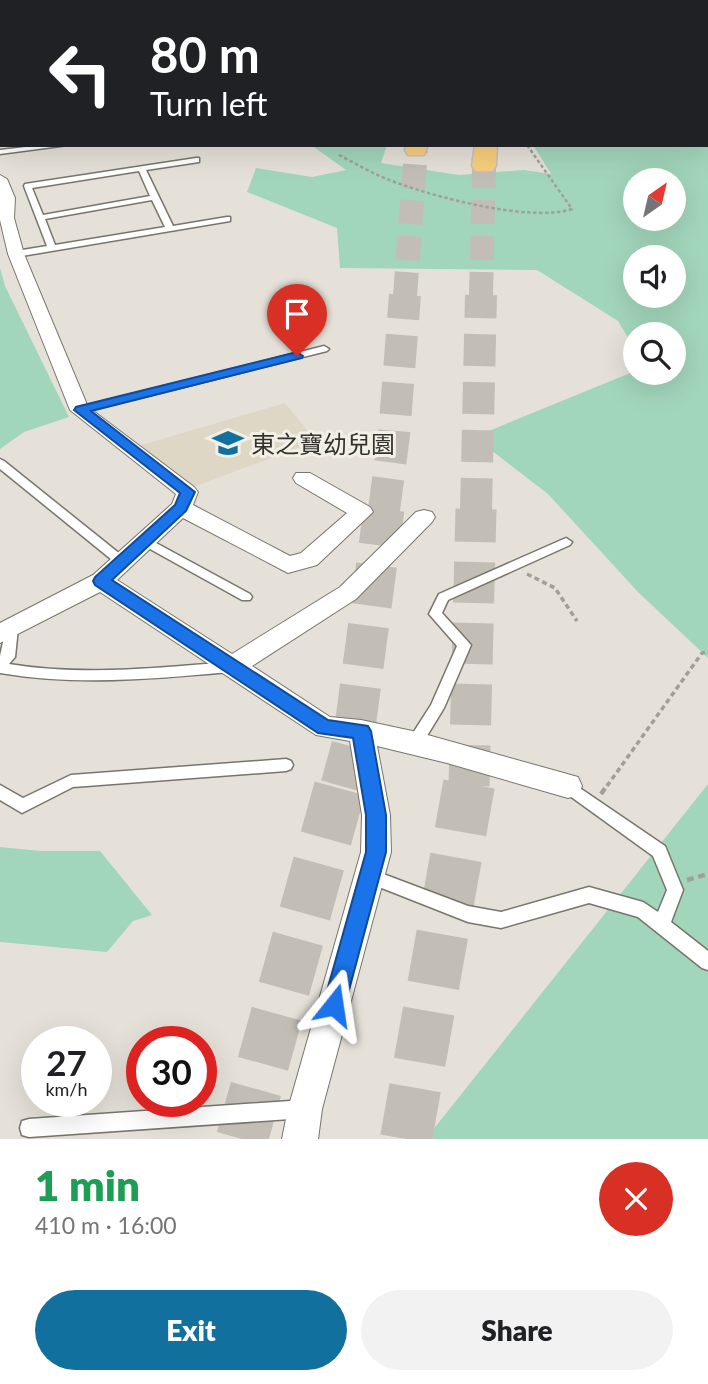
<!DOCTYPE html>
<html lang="en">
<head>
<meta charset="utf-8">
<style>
	body { margin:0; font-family:Lato,"Noto Sans TC",sans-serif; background:#f2f2f2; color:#202124; height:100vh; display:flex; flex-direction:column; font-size:26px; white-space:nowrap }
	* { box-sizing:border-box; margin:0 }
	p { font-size:23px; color:#757577 }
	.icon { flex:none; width:38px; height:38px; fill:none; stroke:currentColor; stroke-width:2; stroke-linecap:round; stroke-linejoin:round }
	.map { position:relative; height:1139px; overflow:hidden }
	.sheet { display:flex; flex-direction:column; background:#fff; flex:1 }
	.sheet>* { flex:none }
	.banner { position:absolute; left:0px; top:0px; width:709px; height:147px; box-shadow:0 7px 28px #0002; background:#202124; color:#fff; overflow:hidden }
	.needle { width:46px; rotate:34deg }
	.tools { position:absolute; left:623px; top:168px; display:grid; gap:14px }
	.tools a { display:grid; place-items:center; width:63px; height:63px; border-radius:50%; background:#fff; box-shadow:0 7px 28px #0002; font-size:35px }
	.speed { position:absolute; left:21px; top:1026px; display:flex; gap:14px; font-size:35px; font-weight:700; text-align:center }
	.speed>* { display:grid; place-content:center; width:91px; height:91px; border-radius:50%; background:#fff; box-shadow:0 7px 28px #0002; line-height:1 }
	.speed small { font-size:18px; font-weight:400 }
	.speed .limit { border:10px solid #d22; background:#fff; color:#111 }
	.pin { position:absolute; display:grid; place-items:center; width:60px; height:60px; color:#fff; margin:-72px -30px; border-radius:50% 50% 50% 0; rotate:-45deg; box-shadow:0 0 7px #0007 }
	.pin .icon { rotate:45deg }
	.me { position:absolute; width:77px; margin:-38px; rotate:15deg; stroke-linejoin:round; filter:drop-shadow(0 0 5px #0008) }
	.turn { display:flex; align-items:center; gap:24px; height:147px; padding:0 35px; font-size:32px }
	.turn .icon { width:91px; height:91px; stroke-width:2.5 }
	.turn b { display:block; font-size:49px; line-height:60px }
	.round { display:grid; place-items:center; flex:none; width:74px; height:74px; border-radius:37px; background:#f2f2f2 }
	.head { display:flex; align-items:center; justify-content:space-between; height:119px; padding:0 35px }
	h1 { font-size:42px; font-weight:800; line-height:52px; color:#1e9e55 }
	.cta { display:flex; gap:14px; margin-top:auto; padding:14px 35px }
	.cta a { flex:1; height:80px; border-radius:42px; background:#11709e; color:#fff; font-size:28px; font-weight:800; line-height:80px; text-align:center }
	.cta a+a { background:#f2f2f2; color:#202124 }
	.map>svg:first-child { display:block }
</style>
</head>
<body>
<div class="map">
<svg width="708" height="1139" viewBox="0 0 708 1139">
	<rect width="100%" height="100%" fill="#e5e1d8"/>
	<path fill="#ded7c6" d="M285,403L316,441L194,487L138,446Z"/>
	<g fill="#a2d6bb" fill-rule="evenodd">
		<path d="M708,85V658L638,592L548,494L474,437L635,371L674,373V334H635V349L618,321L537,270L340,268L337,228L247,192L256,168L312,177L346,170L311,145H387L381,163L459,175L524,170L551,174L533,145H707ZM635,180H674V219H635ZM635,257H674V296H635Z"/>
		<path d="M0,268L5,286L69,417L24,432L0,449Z"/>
		<path d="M708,784V1139H432V1131Z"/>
		<path d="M0,847L41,851H100L152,915L133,921L107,952L0,942Z"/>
	</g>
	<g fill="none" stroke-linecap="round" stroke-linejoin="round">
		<g stroke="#c2beb6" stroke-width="24" stroke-dasharray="24 12" stroke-linecap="butt">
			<path d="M405,296L416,150"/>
			<path d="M481,296L484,166"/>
		</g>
		<g stroke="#c2beb6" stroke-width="32" stroke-dasharray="32 16" stroke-linecap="butt">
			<path d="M384,510L394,435L405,295"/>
			<path d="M476,510L481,295"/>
		</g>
		<g stroke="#c2beb6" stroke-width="41" stroke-dasharray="41 20" stroke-linecap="butt">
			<path d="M341,786L353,742L384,509"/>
			<path d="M469,786L476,509"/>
		</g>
		<g stroke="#c2beb6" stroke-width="52" stroke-dasharray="52 26" stroke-linecap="butt">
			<path d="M242,1139L341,784"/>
			<path d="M406,1139L469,784"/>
		</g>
		<g stroke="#78756c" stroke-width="3">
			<g id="service">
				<path d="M0,0H22L0,3Z"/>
				<path d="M2,13V17L0,18V14Z"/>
				<rect x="0" y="28" width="2" height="4"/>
				<path d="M43,145H68L0,154V150Z"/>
				<path d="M196,158H199V162L146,170L173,226L227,217H230V221L16,257L12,254L16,251L47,246L24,186L25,184ZM139,171L150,196L43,215L32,188ZM152,200L165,227L55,245L45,219Z"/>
				<path d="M324,346L329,349L327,351L80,413L75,410L76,408Z"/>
				<path d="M0,459L4,461L125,558L127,561L125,564H117L0,469Z"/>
				<path d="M145,537L250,594L252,597L250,600H242L141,544L139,541Z"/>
				<path d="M566,538L572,542L570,545L448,600L442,613L471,645L444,708L422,744L417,746L405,743L403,739L405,735L413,733L431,705L457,646L429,614L439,594Z"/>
				<path d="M12,623L17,625L18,628L15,657L9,664C82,676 156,668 230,662L235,663L237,667L235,671L230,672C153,679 77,686 0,673V656L6,628L7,625Z"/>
				<path d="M286,759L291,761L293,765L291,769L286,771L73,787L22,813L0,800V785L23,798L71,775Z"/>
				<path d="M568,780L665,846L683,890L671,922L708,951V970L702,968L638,917L589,903L501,928L468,922L364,881L362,876L364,871L370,869L468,906L501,912L589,887L643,902L658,912L667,890L653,856L563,791L561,786L563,781Z"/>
				<path d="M305,1100L312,1102L314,1109L312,1116L305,1118L29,1137L22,1135L20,1128L22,1121L29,1119Z"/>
			</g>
		</g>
		<g stroke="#78756c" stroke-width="2">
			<path id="minor" d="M0,175L7,179L15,198L14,218L24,254L88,407L194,487L198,492L193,505L290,556L301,553L347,513L296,483L293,478L296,473H310L370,507L373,512L317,565L288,573L183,518L117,580L232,654L340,587L416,512L424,510L432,512L435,517L432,522L356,599L252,666L330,717L361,720L417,732L578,777L582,786L578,795L568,798L447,763L377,746L390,815L391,852L322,1109L318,1139H282L288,1109L361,852L362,815L350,741L316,735L100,592L0,643V623L93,575L172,504L176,494L70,410L8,254L0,220Z"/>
		</g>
		<g stroke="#c2c2c1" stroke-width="3">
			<g id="motorway">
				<path d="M469,0H487L469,2Z"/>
				<path d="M507,0H525L507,2Z"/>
				<path d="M406,145H428L424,155H408L405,150Z"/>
				<path d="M475,145H497L496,166L492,171H476L472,166Z"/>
			</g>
		</g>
		<path stroke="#a29f98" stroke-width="2.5" stroke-dasharray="3.5 2.5" stroke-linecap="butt" d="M339,155C355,163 371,173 387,179C429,196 530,223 572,209L527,145"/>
		<g stroke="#a29f98" stroke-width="3.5" stroke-dasharray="5 3.5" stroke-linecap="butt">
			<path d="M527,574L555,588L577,621"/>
			<path d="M607,786L702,653L708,652"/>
		</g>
		<g stroke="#a29f98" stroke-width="4.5" stroke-dasharray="7 4.5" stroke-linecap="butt">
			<path d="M601,794L608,784"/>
			<path d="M687,880L708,874"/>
		</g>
		<use href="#service" fill="#fff" fill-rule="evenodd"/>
		<use href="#minor" fill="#fff" fill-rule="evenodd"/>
		<use href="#motorway" fill="#f8ce7c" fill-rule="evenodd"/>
	</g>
	<path fill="#1a73e8" stroke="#114b97" stroke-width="2" d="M297,352L303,356L302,358L91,411L195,492L186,511L112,580L328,720L368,726L371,731L386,815V852L345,1005L342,1013L334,1017L326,1013L323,1005L366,852V815L353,738L318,733L95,585L93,581L95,577L175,505L180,493L74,410L76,407Z"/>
	<defs>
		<g id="school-bare" transform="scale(2.415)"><path d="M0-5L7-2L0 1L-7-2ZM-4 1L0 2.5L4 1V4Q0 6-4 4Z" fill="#11709e" stroke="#f2efe5" stroke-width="2.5" paint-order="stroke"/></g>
	</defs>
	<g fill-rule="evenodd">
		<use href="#school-bare" x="228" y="443"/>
	</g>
	<g text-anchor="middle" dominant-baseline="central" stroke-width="6" stroke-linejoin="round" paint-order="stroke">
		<g font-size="24" fill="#34322f" stroke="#f2efe5" text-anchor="start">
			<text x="251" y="443">東之寶幼兒園</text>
		</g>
	</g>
</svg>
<div class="tools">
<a><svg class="needle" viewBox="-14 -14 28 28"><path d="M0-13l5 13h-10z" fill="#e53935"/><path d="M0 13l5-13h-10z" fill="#757577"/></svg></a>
<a><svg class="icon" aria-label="sound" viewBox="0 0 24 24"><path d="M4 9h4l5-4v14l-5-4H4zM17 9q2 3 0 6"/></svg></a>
<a><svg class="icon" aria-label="search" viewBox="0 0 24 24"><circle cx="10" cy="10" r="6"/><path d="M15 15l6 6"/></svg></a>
</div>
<div class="speed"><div>27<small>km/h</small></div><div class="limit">30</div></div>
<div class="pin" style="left:297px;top:356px;background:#d93025"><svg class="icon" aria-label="arrive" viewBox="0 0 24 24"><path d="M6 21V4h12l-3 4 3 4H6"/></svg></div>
<svg class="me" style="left:334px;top:1005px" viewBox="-20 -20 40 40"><path d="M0-17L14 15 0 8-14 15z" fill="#1a73e8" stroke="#fff" stroke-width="4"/></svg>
<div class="banner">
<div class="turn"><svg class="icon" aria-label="left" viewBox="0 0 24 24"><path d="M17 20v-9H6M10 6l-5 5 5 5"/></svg><div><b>80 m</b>Turn left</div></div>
</div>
</div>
<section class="sheet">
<div class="head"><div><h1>1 min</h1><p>410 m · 16:00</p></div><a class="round" style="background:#d93025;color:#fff"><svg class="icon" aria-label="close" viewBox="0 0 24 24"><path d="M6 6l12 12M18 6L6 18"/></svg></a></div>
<div class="cta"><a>Exit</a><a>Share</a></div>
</section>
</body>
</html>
